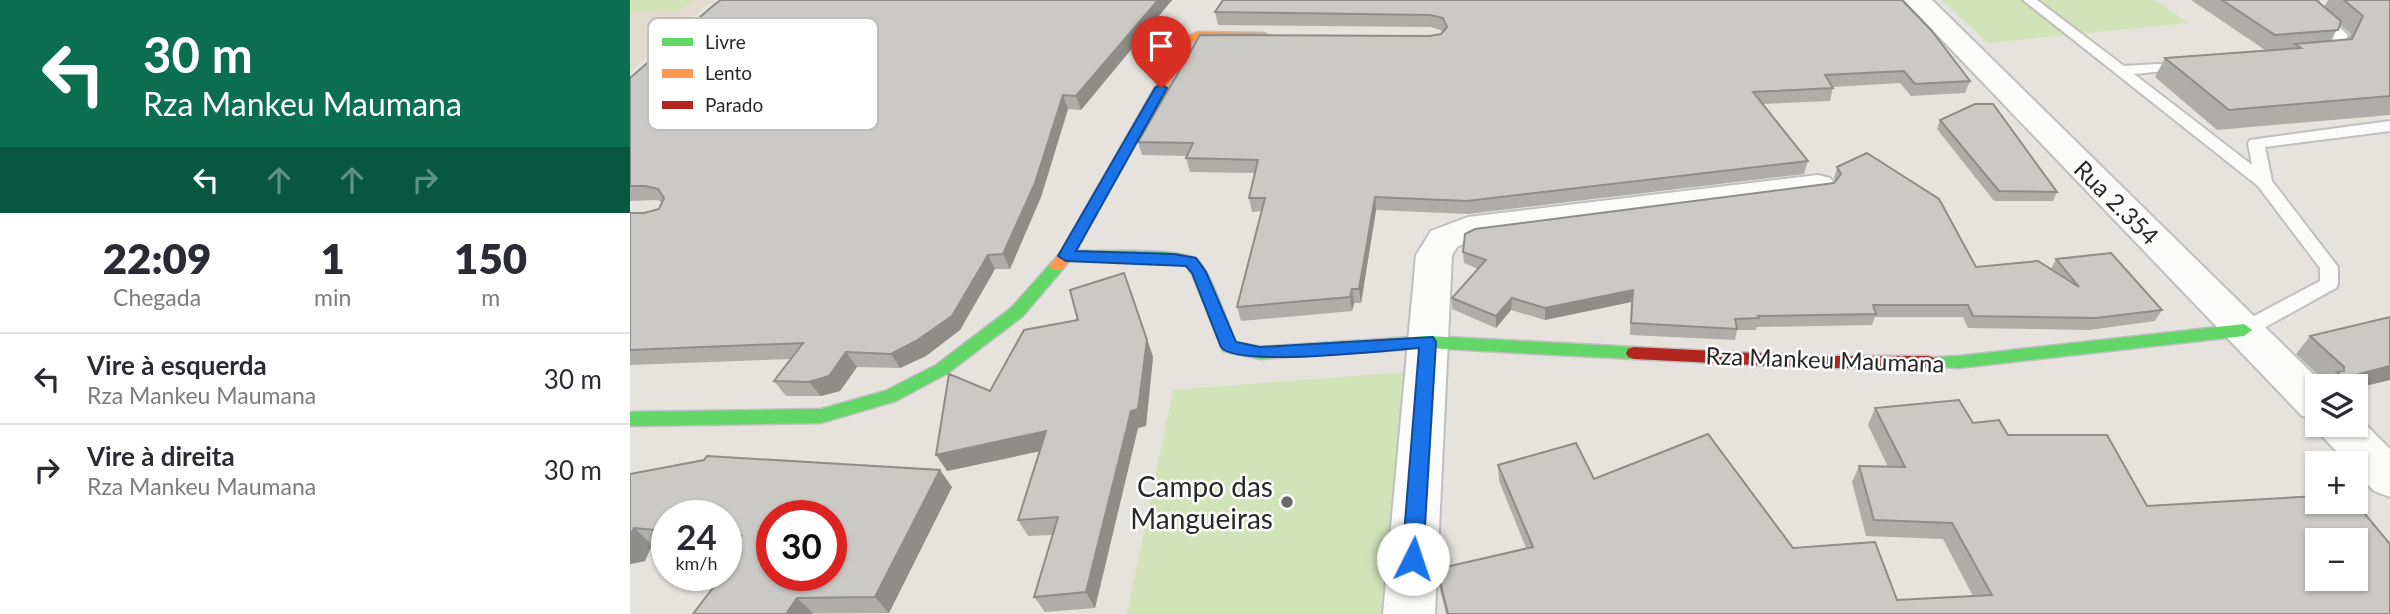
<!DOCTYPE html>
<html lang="pt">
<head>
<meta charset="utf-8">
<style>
	body { margin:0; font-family:Lato,sans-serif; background:#f2f2f3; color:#2b2b33; height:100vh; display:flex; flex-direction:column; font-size:26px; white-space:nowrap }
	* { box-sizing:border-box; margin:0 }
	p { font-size:23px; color:#7c7c81 }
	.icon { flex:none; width:38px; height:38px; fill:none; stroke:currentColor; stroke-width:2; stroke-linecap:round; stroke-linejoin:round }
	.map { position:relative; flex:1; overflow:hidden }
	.panel { display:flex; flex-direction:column; background:#fff; width:630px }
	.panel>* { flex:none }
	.banner { background:#0b6e4f; color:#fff; overflow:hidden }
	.buttons { position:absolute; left:1675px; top:374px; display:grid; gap:14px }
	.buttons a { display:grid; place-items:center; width:63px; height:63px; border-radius:0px; background:#fff; box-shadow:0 2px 5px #0004; font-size:35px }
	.speed { position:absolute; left:21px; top:500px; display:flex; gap:14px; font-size:35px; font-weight:700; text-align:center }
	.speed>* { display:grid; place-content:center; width:91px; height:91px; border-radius:50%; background:#fff; box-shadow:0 2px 5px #0004; line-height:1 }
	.speed small { font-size:18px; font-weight:400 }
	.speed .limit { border:10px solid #d22; background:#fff; color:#111 }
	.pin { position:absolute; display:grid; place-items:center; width:60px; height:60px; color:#fff; margin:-72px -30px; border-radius:50% 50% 50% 0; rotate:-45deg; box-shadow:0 0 7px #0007 }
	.pin .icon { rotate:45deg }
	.me { position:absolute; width:77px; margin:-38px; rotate:4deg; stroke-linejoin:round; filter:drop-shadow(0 0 5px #0008) }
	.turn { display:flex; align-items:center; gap:24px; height:147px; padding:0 28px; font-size:32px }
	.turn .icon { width:91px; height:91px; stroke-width:2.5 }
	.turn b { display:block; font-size:49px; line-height:60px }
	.lanes { display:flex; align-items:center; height:66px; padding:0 28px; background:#0003; justify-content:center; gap:35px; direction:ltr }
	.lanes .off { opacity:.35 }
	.eta { display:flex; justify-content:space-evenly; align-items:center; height:119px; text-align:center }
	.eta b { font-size:42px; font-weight:800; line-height:49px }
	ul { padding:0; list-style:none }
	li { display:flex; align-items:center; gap:21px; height:91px; padding:0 28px; border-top:2px solid #e1e1e2 }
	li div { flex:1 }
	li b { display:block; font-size:26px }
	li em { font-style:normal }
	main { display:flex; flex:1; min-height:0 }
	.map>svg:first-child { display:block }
</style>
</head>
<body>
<main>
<section class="panel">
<div class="banner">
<div class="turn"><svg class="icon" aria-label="left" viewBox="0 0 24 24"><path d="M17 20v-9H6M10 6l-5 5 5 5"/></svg><div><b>30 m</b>Rza Mankeu Maumana</div></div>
<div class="lanes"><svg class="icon" aria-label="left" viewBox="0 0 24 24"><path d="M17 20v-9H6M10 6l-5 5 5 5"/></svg><svg class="icon off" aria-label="ahead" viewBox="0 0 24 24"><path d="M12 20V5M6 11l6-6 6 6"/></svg><svg class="icon off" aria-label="ahead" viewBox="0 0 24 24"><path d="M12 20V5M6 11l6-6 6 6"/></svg><svg class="icon off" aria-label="right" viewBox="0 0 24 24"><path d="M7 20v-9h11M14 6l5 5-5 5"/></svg></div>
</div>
<div class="eta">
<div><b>22:09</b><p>Chegada</p></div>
<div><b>1</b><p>min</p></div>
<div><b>150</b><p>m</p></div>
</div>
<ul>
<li><svg class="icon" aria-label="left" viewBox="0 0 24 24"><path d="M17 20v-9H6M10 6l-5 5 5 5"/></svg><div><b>Vire à esquerda</b><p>Rza Mankeu Maumana</p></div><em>30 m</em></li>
<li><svg class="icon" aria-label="right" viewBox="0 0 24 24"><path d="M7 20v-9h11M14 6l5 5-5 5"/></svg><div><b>Vire à direita</b><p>Rza Mankeu Maumana</p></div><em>30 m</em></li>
</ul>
</section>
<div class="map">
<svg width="1760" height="614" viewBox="0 0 1760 614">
	<rect width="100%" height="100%" fill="#e6e3de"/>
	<path fill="#e0dbcd" d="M0,0H82L0,71Z"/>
	<g fill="#d1e3b7">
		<path d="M0,0H62L50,10L0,11Z"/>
		<path d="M1311,0H1525L1559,23L1358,43Z"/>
		<path d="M789,371L799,614H497L543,390Z"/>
	</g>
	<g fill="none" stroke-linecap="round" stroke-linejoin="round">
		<g stroke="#c0bfbf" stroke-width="4">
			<g id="lane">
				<path d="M1393,0H1407L1494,66L1561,62V68L1556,69L1504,74L1622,165L1618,143L1620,140L1760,121V131L1635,147L1642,181L1708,267V284L1706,288L1621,335H1607L1604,330L1607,325L1690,281V268L1628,186Z"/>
				<path d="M1675,0H1688L1684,6L1718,35L1709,55L1690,57L1683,53L1685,50L1699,48L1704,36L1672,10L1670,7Z"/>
			</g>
		</g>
		<g stroke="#c0bfbf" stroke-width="4">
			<g id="street">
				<path d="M1274,0H1302L1696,387H1687V420L1672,416Z"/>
				<path d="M1188,175L1200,178L1205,185L1200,192L845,238L827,247L822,255L805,614H753L786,255L801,231L838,217Z"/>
				<path d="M1726,415L1760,449V497L1744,491L1726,472V464H1718L1693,437L1686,425H1726Z"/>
			</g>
		</g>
		<g stroke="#c0bfbf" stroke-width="3">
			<g id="fast">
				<path d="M436,251C461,252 549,247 566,259C579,267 599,326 605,342L630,347L798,336L1004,347L1010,349L1012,353L1010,357L1004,359L798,348L630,359L593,351L562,274L556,266L544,263L431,259L429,256Z"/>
				<path d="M427,261L432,262L435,266L432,270L393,316L318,373L266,401L191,423L0,426V412L191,409L255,391L306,365L381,308L422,262Z"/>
				<path d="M1614,324L1622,330L1614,336L1329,368L1292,366L1290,362L1292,358L1329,356Z"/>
			</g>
		</g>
		<g stroke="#c0bfbf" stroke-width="3">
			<path id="slow" d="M567,32L634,33L640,36L634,39L569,38L562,42L443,256L432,270H422L419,266L430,253L552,40Z"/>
		</g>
		<g stroke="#c0bfbf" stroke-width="3">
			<path id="jam" d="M1004,347L1188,356H1298L1304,358L1306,362L1304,366L1298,368H1188L1004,359L998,357L996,353L998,349Z"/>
		</g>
		<use href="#lane" fill="#fbfbfa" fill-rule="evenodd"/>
		<use href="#street" fill="#fbfbfa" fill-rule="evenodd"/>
		<use href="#fast" fill="#63d668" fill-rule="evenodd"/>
		<use href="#slow" fill="#ff974d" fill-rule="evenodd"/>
		<use href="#jam" fill="#b3261e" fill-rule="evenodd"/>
	</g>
	<g fill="#afada9" fill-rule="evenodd">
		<path d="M542,0L451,110L438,109L411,197L380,269H365L330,330L296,356L270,368L227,367L210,391L191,396H156L144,381L161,359L0,365V213H14L29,209L32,202L27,200L0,201V78Z"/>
		<path d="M1272,0L1340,81L1335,93L1281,96L1270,83L1203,87L1200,101L1133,104L1178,161L1174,174L838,214L746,210L731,303H724L722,311L611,321L607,307L632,211L622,212L619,198L625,173L560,172L556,158L557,156L512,155L508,142L800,36L811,34L813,31L801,27L588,25L585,12Z"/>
		<path d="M1561,0H1686L1694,7L1698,0H1760V115L1587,130L1525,77L1535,58L1635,50ZM1710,25L1721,34L1718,39L1700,41Z"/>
		<path d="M1310,120L1427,192L1423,201H1364L1307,129Z"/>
		<path d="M1207,167L1346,267L1421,269L1426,259L1532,310L1525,321L1459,330L1338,328L1333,317H1245L1242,325L1127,327L1126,330H1107L1105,340L1000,335L1001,302L915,320L881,310L866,328L822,309V298L848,269L834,263L833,252L1204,183L1205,181L1204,179Z"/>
		<path d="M501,290L523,357L516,426L508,428L465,608L415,612L404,597L422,535L398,536L388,520L410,451L317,471L360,391L448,320Z"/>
		<path d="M1680,336L1760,380L1726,388V387H1694L1697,384L1666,354Z"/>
		<path d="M1245,408L1343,423L1378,435L1517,506L1760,614H816L809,586L807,569L896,548L869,481L868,465L964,479L1163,548L1267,600L1343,596L1313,539L1236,536L1222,482L1229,466L1258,467L1238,425Z"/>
		<path d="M0,474L322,487L259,613L63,614L101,563L96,558V556L100,550H96V516H37V546L22,545L15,561L0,564Z"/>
	</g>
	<g fill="#8e8d8a">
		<path d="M528,0H542L451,110L446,96Z"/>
		<path d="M433,95L438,109L411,197L380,269L373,254Z"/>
		<path d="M745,197L746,210L731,303L729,289Z"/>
		<path d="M358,255L365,269L330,330L296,356L270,368L261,354Z"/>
		<path d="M494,273L523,357L516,426L508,428L465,608L456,592L501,411Z"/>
		<path d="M722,289L724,303L722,311L720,297Z"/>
		<path d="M1003,290L1001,302L915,320V308Z"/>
		<path d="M882,298L881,310L866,328V316Z"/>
		<path d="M216,352L227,367L210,391L191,396L179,382Z"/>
		<path d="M1760,366V380L1726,388V387H1706L1714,378Z"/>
		<path d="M416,431L425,448L317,471L306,455Z"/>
		<path d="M310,470L322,487L259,613L245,597Z"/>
		<path d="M4,528L22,545L15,561L0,564V536Z"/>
		<path d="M167,598L183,613L182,614H156Z"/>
	</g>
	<g fill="#cbc9c5" stroke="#8e8d8a" stroke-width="2" fill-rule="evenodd">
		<path d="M91,0H528L446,96L433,95L405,183L373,254L358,255L322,316L286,341L261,354L216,352L199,376L179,382L144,381L173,343L0,350V213H14L29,209L34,198L28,189L15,186H0V78L85,4Z"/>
		<path d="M593,0H1272L1301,30L1340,81L1285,84L1274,71L1195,75L1203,88L1123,92L1178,161L837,201L745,197L729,289H722L720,297L607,307L635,198H619L628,160L556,158L563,143L508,142L570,35L800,36L811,34L817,27L813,18L800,15L585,12Z"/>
		<path d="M1592,0H1686L1711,21L1708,30L1645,35Z"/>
		<path d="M1714,0H1760V96L1599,110L1535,58L1671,48L1665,44L1722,39L1733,16Z"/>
		<path d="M1345,104H1363L1427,192L1369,191L1310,120Z"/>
		<path d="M1237,153L1309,199L1346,267L1408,261L1449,287L1426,259L1481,253L1532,310L1466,318L1343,316L1338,305H1243L1246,314L1128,316L1129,318L1105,319L1107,329L1001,323L1003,290L915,308L882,298L866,316L822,298L856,260L833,252L835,234L845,229L1204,183L1211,174L1207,167Z"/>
		<path d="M494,273L517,340L508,409L501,411L456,592L404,597L428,517L388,520L416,431L306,455L319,374L360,391L394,330L448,320L440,290Z"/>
		<path d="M1760,317V366L1714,378L1707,372L1714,371V367L1680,336Z"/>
		<path d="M1329,400L1343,423L1369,420L1378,435H1477L1517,506L1687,496V502H1725L1760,544V614H818L807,569L903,547L868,465L946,443L964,479L1078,434L1163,548L1245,542L1267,600L1362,595L1322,523L1244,520L1229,466L1275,467L1245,408ZM1687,541H1726V579H1687Z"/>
		<path d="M77,456L310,470L245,597L167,598L156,614H63L92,576H96V570L105,557H96V556L111,536L96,535V516H37V531L4,528L0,536V474L74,460ZM142,516H201V576H142Z"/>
	</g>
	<path fill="#1a73e8" stroke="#114b97" stroke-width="2" d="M531,84L537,88L446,251L544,254L566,258L576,272L606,342L630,347L803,337L806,342L793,559L790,566L783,568L775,566L772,559L789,348C758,350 605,368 591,347L562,273L556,266L436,261L428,256L525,88Z"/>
	<circle fill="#6a6968" stroke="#fff" stroke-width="2.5" cx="657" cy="502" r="7"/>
	<g text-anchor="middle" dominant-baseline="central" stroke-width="5" stroke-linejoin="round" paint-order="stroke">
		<g font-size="24" fill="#282828" stroke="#fff">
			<text transform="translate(1487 202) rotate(45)">Rua 2.354</text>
			<text transform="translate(1195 359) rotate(2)">Rza Mankeu Maumana</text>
		</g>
		<g font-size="28" fill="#282828" stroke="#fff" text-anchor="end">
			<text x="643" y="486">Campo das<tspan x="643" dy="32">Mangueiras</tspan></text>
		</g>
	</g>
	<rect x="18" y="18" width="230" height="112" rx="10" fill="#fff" stroke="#bebebe" stroke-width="2"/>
	<rect x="32" y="38" width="31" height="8" fill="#63d668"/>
	<rect x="32" y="69" width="31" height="9" fill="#ff974d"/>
	<rect x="32" y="101" width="31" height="8" fill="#b3261e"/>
	<g font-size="19" fill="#282828">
		<text x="75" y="49">Livre</text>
		<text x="75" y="80">Lento</text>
		<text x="75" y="112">Parado</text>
	</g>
</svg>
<div class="buttons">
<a><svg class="icon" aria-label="layers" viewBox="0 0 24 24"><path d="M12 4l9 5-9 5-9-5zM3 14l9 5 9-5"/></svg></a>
<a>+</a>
<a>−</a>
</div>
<div class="speed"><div>24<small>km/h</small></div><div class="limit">30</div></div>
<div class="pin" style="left:531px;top:88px;background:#d93025"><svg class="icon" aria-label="arrive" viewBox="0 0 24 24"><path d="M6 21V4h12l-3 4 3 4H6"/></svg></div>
<svg class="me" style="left:783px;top:559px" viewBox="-20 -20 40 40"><circle r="19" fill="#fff"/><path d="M0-13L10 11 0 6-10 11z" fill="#1a73e8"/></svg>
</div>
</main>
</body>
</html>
